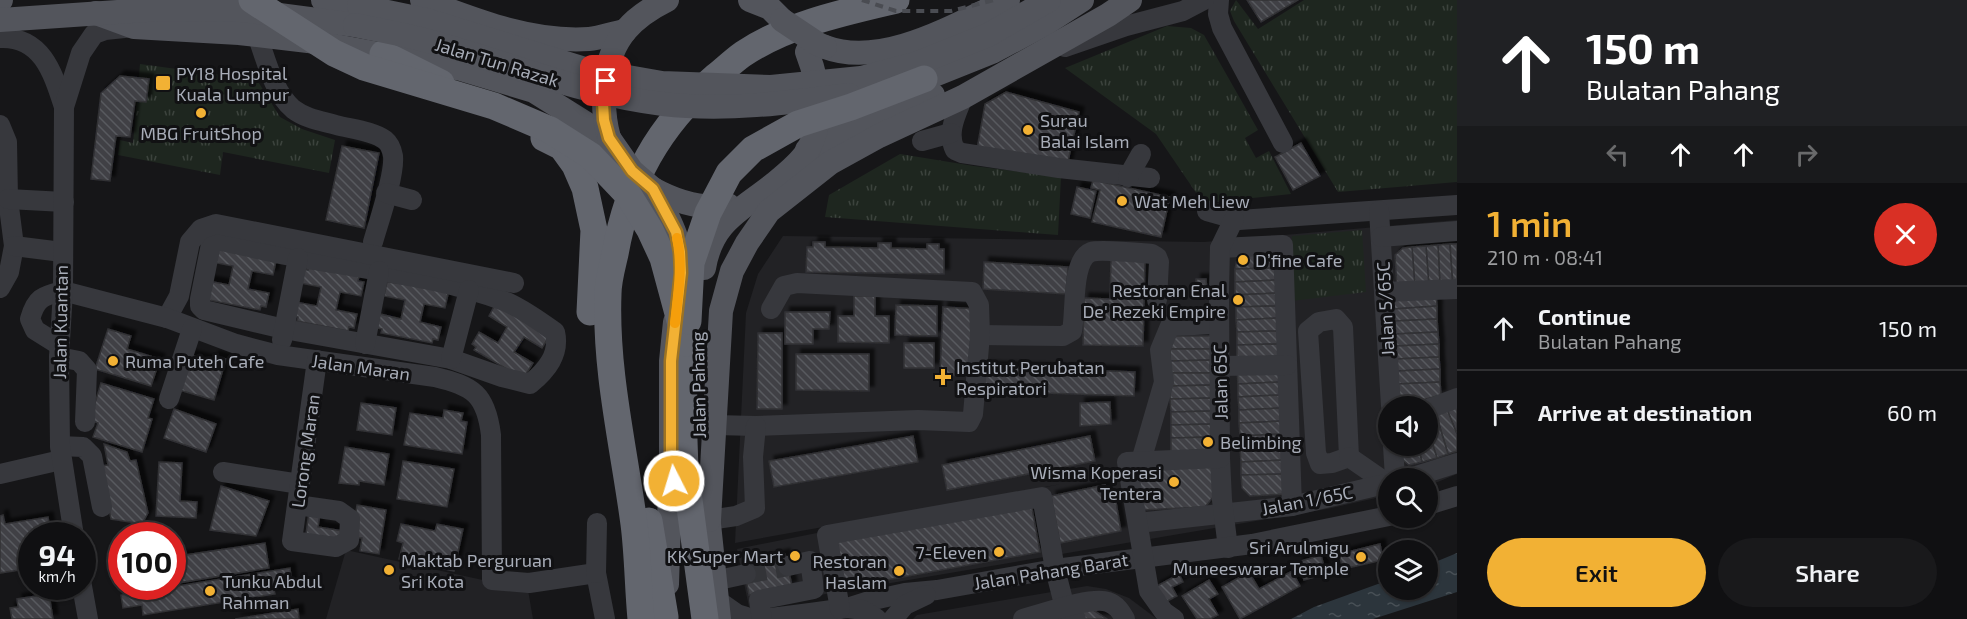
<!DOCTYPE html>
<html lang="en">
<head>
<meta charset="utf-8">
<style>
	body { margin:0; font-family:"Exo 2",sans-serif; background:#19191b; color:#f1f3f6; height:100vh; display:flex; flex-direction:column; font-size:22px; white-space:nowrap }
	* { box-sizing:border-box; margin:0 }
	p { font-size:20px; color:#9c9d9f }
	.icon { flex:none; width:33px; height:33px; fill:none; stroke:currentColor; stroke-width:2; stroke-linecap:round; stroke-linejoin:round }
	.map { position:relative; flex:1; overflow:hidden }
	.drawer { display:flex; flex-direction:column; background:#101012; width:510px }
	.drawer>* { flex:none }
	.top-card { background:#202124; color:#fff; overflow:hidden }
	.controls { position:absolute; left:1378px; top:396px; display:grid; gap:12px }
	.controls a { display:grid; place-items:center; width:60px; height:60px; border-radius:50%; background:#101012; box-shadow:0 2px 4px #0004,0 0 0 2px #303032; font-size:30px }
	.speed { position:absolute; left:18px; top:522px; display:flex; gap:12px; font-size:30px; font-weight:700; text-align:center }
	.speed>* { display:grid; place-content:center; width:78px; height:78px; border-radius:50%; background:#101012; box-shadow:0 2px 4px #0004,0 0 0 2px #303032; line-height:1 }
	.speed small { font-size:15px; font-weight:400 }
	.speed .limit { border:9px solid #d22; background:#fff; color:#111 }
	.pin { position:absolute; display:grid; place-items:center; width:51px; height:51px; color:#fff; margin:-26px; border-radius:12px; box-shadow:0 3px 9px #0006 }
	.me { position:absolute; width:66px; margin:-33px; rotate:355deg; stroke-linejoin:round; filter:drop-shadow(0 0 4px #0008) }
	.turn { display:flex; align-items:center; gap:21px; height:126px; padding:0 30px; font-size:27px }
	.turn .icon { width:78px; height:78px; stroke-width:2.5 }
	.turn b { display:block; font-size:42px; line-height:51px }
	.lanes { display:flex; align-items:center; height:57px; padding:0 30px; background:#0003; justify-content:center; gap:30px; direction:ltr }
	.lanes .off { opacity:.35 }
	.round { display:grid; place-items:center; flex:none; width:63px; height:63px; border-radius:32px; background:#19191b }
	.summary { display:flex; align-items:center; justify-content:space-between; height:102px; padding:0 30px }
	h1 { font-size:36px; font-weight:600; line-height:45px; color:#f2b134 }
	.action { display:flex; gap:12px; margin-top:auto; padding:12px 30px }
	.action a { flex:1; height:69px; border-radius:36px; background:#f2b134; color:#111; font-size:24px; font-weight:600; line-height:69px; text-align:center }
	.action a+a { background:#19191b; color:#f1f3f6 }
	ul { padding:0; list-style:none }
	li { display:flex; align-items:center; gap:18px; height:84px; padding:0 30px; border-top:2px solid #303032 }
	li div { flex:1 }
	li b { display:block; font-size:22px }
	li em { font-style:normal }
	main { display:flex; flex:1; min-height:0 }
	.map>svg:first-child { display:block }
</style>
</head>
<body>
<main>
<div class="map">
<svg width="1457" height="619" viewBox="0 0 1457 619">
	<defs>
		<pattern id="grass-tufts" width="24" height="20" patternUnits="userSpaceOnUse" patternTransform="scale(1.5)"><rect width="24" height="20" fill="#1e261f"/><path d="M3 7l-1-3M5 7V3M7 7l1-3M15 17l-1-3M17 17v-4M19 17l1-3" fill="none" stroke="#3c433d"/></pattern>
		<pattern id="water-ripples" width="26" height="14" patternUnits="userSpaceOnUse" patternTransform="scale(1.5)"><rect width="26" height="14" fill="#2c353c"/><path d="M2 4q2-2 4 0t4 0M15 11q2-2 4 0t4 0" fill="none" stroke="#485056"/></pattern>
		<pattern id="building-back-hatch" width="6" height="6" patternUnits="userSpaceOnUse" patternTransform="scale(1.5)"><rect width="6" height="6" fill="#404145"/><path d="M-1 5l2 2M0 0l6 6M5-1l2 2" fill="none" stroke="#595a5e"/></pattern>
		<filter id="shadow"><feDropShadow dx="5" dy="-5" stdDeviation="1.5" flood-color="#0009"/></filter>
	</defs>
	<rect width="100%" height="100%" fill="#161618"/>
	<g fill="#222225" fill-rule="evenodd">
		<path d="M1457,220V474L1428,486V478H1389V495L1327,509L749,607L737,549L1061,484L735,543L746,313L758,274L783,236L1204,242ZM1389,406H1428V446H1389Z"/>
		<path d="M346,550L528,590L533,619H326Z"/>
		<path d="M1087,586L1106,589L1129,598L1157,619H913L917,615Z"/>
	</g>
	<g fill="url(#grass-tufts)">
		<path d="M1236,0L1258,29L1304,0H1457V182L1338,192L1234,21L1230,11Z"/>
		<path d="M1167,26L1191,28L1204,35L1258,130L1245,138L1256,158L1269,151L1291,194L1203,203L1156,134L1065,68Z"/>
		<path d="M140,64L257,80L280,117L302,129L335,140L329,173L223,152L220,175L118,155L120,140L133,143Z"/>
		<path d="M900,154L974,166L1061,177L1058,235L825,217L829,195Z"/>
		<path d="M1362,230L1366,292L1292,301V236Z"/>
	</g>
	<path fill="url(#water-ripples)" d="M1457,553V592L1373,619H1291L1314,607L1389,580V590H1428V565Z"/>
	<g fill="url(#building-back-hatch)" stroke="#303034" stroke-width="1.5" filter="url(#shadow)">
		<path d="M1247,0H1298L1261,22Z"/>
		<path d="M120,76L149,79L146,102L135,101L130,137L116,136L110,181L91,179L101,93Z"/>
		<path d="M1006,92L1079,112L1067,166L977,149L985,104Z"/>
		<path d="M1301,143L1320,176L1293,190L1275,157Z"/>
		<path d="M342,146L379,153L364,228L326,220Z"/>
		<path d="M1093,180L1170,197L1161,237L1092,222L1100,190L1091,188Z"/>
		<path d="M1077,187L1096,191L1090,218L1071,214Z"/>
		<path d="M813,242H825V247L878,248V243H891V248L927,249V244H939V249H944V274L806,272L807,247H813Z"/>
		<path d="M1450,244L1453,286H1440L1438,245Z"/>
		<path d="M1450,244H1457V285L1453,286Z"/>
		<path d="M221,245L276,261L273,275L252,271L248,289L269,293L266,307L261,306L260,310L209,300L208,281L229,285L233,266L212,262Z"/>
		<path d="M1438,245L1440,286L1429,287L1426,246Z"/>
		<path d="M1426,246L1429,287L1415,288L1412,247Z"/>
		<path d="M1412,247L1415,288L1397,289L1395,255L1403,248Z"/>
		<path d="M1275,250L1276,268L1235,269L1237,259L1242,252Z"/>
		<path d="M1111,259L1145,260L1143,346L1083,345L1084,298L1110,299Z"/>
		<path d="M984,262L1068,267L1066,294L983,289Z"/>
		<path d="M309,266L359,276L358,281L364,282L361,296L340,292L336,310L357,314L354,328L349,327L348,331L297,321L298,317L293,316L296,302L317,306L321,287L300,283L303,269L308,270Z"/>
		<path d="M1276,268V280L1235,282V269Z"/>
		<path d="M1196,279H1206L1207,291L1196,292Z"/>
		<path d="M1276,280L1277,293L1235,295V282Z"/>
		<path d="M387,282L443,288L448,294L445,308L424,304L420,322L441,327L438,340L433,339L432,343L381,333L382,329L377,328L380,314L401,319L405,300L384,296Z"/>
		<path d="M1436,292L1437,306L1394,309V294Z"/>
		<path d="M1277,293V306L1236,307L1235,295Z"/>
		<path d="M854,296H875V316H889V343L838,342V316H854Z"/>
		<path d="M496,303L550,335L542,348L524,337L514,352L533,363L525,376H519L474,350L476,347L472,344L479,332L498,343L507,327L489,316Z"/>
		<path d="M896,305L937,306V336L895,335Z"/>
		<path d="M1277,306L1278,318L1236,320V307Z"/>
		<path d="M1437,306V319L1395,321L1394,309Z"/>
		<path d="M943,307L978,309L974,376L940,375Z"/>
		<path d="M785,312H830L829,329H813V344H785Z"/>
		<path d="M1278,318V331L1237,332L1236,320Z"/>
		<path d="M1437,319L1438,332L1395,334V321Z"/>
		<path d="M108,329L131,336L127,349L160,359L151,386L95,369Z"/>
		<path d="M1278,331V344L1237,345V332Z"/>
		<path d="M1438,332L1439,344L1396,346L1395,334Z"/>
		<path d="M758,333H782V409H757Z"/>
		<path d="M1174,336H1212V349H1170Z"/>
		<rect x="904" y="343" width="30" height="25"/>
		<path d="M1278,344L1279,356L1237,358V345Z"/>
		<path d="M1439,344V357L1397,359L1396,346Z"/>
		<path d="M1170,349H1212V360L1170,361Z"/>
		<path d="M796,354H869V391L796,390Z"/>
		<path d="M189,355L212,361L214,356L226,359L214,400L179,390Z"/>
		<path d="M1439,357L1440,369L1397,371V359Z"/>
		<path d="M1212,360V373H1170V361Z"/>
		<path d="M985,366L1135,372L1134,396L984,391Z"/>
		<path d="M1280,369L1281,382L1238,384L1237,371Z"/>
		<path d="M1440,369V382L1398,384L1397,371Z"/>
		<path d="M1170,373H1212V385L1170,386Z"/>
		<path d="M1281,382V395L1238,397V384Z"/>
		<path d="M1440,382L1441,395L1399,406L1398,384Z"/>
		<path d="M101,383L154,399L148,418L152,419L142,452L93,437L98,423L90,420Z"/>
		<path d="M1212,385L1213,398L1170,399V386Z"/>
		<path d="M1281,395L1282,408L1239,410L1238,397Z"/>
		<path d="M1213,398V411L1171,412L1170,399Z"/>
		<path d="M1110,402L1111,424L1080,426V403Z"/>
		<path d="M361,403L396,408L392,435L357,430Z"/>
		<path d="M1457,403V434L1446,407Z"/>
		<path d="M1446,407L1457,434V451L1448,454L1435,411Z"/>
		<path d="M1282,408V421L1239,423V410Z"/>
		<path d="M174,409L216,424L206,452L164,438Z"/>
		<path d="M444,410L463,413L461,421L467,422L462,454L404,445L410,413L443,418Z"/>
		<path d="M1213,411V424L1171,425V412Z"/>
		<path d="M1435,411L1448,454L1437,458L1428,430V413Z"/>
		<path d="M1282,421L1283,434L1240,436L1239,423Z"/>
		<path d="M1213,424V437L1171,438V425Z"/>
		<path d="M1428,430L1437,458L1422,462L1418,446H1428Z"/>
		<path d="M1283,434V447L1240,449V436Z"/>
		<path d="M913,436L918,462L774,487L769,461Z"/>
		<path d="M1090,436L1095,461L947,490L942,465Z"/>
		<path d="M1213,437V449L1171,452V438Z"/>
		<path d="M104,444L127,452L130,461L136,460L148,513L142,524L111,519L101,466L108,465Z"/>
		<path d="M1399,446H1418L1422,462L1409,465L1399,457Z"/>
		<path d="M345,447L389,454L384,485L359,481V485L339,483Z"/>
		<path d="M1283,447V460L1241,462L1240,449Z"/>
		<path d="M1283,460L1284,474L1241,475V462Z"/>
		<path d="M403,461L454,469L447,507L397,499Z"/>
		<path d="M1213,461L1214,496L1205,507L1140,510L1132,468Z"/>
		<path d="M159,462L182,463L180,501L197,502L196,518L156,516Z"/>
		<path d="M1284,474L1285,494L1250,496L1242,488L1241,475Z"/>
		<path d="M1105,485L1107,497L1115,496L1121,531L1060,543L1051,496Z"/>
		<path d="M221,486L269,501L256,536L210,530Z"/>
		<path d="M1031,503L1040,552L838,589L829,539Z"/>
		<path d="M357,505L386,510L379,554L360,551L362,538L352,537Z"/>
		<path d="M309,512L320,514L318,527L343,531L342,542L305,541Z"/>
		<path d="M3,515L5,524L48,517L51,536H32V568L0,573V516Z"/>
		<path d="M401,524L435,531L437,524L463,529L454,571L399,559L403,543L397,541Z"/>
		<path d="M265,543L269,568L172,584V557Z"/>
		<path d="M1380,544L1383,560L1343,569L1339,554Z"/>
		<path d="M785,554L792,586L749,595L743,563Z"/>
		<path d="M1321,555L1326,574L1304,580L1298,562Z"/>
		<path d="M290,568L292,584L273,587L275,594L143,615L142,605L123,608L121,595Z"/>
		<path d="M1292,571L1300,586L1240,619L1222,587L1249,572L1259,589Z"/>
		<path d="M1179,574L1183,582L1172,587L1177,596L1164,603L1155,587Z"/>
		<path d="M1209,580L1218,594L1209,599L1218,615L1210,619H1197L1182,596Z"/>
		<path d="M49,594L53,619H12L10,608L18,607L17,599Z"/>
		<path d="M1087,606L1107,619H1038Z"/>
		<path d="M298,609L299,619H235Z"/>
	</g>
	<g fill="none" stroke-linecap="round" stroke-linejoin="round">
		<path stroke="#333438" stroke-width="20" stroke-dasharray="20 10" stroke-linecap="butt" d="M746,574L788,566"/>
		<g stroke="#37383d" stroke-width="20">
			<path d="M1219,0L1218,14L1222,28L1283,143"/>
			<path d="M257,35C266,59 273,92 293,109C306,119 322,121 336,125C351,129 373,131 385,140C390,144 392,150 393,156C395,175 379,221 373,242"/>
			<path d="M0,38C42,36 53,73 64,107"/>
			<path d="M1065,47L1126,26L1183,11L1204,0"/>
			<path d="M963,97C957,113 946,132 955,150L962,153L1059,168L1150,178"/>
			<path d="M0,125L7,142L8,199L14,246L9,272L0,288"/>
			<path d="M922,141L951,133"/>
			<path d="M1128,177L1141,154"/>
			<path d="M386,193L412,200"/>
			<path d="M8,199L64,202"/>
			<path d="M1207,211L1239,220L1457,205"/>
			<path d="M1379,211L1391,406"/>
			<path d="M1381,237L1457,231"/>
			<path d="M212,239C242,245 272,253 302,258C368,270 441,277 504,301C522,308 539,321 555,332C560,354 547,370 530,384L502,377L451,359L284,329L204,310L200,306V299Z"/>
			<path d="M14,246L62,252"/>
			<path d="M1220,248L1283,245L1292,506"/>
			<path d="M1384,292L1457,289"/>
			<path d="M167,318L179,296L190,242L201,229L216,224L514,283"/>
			<path d="M1336,319L1343,327L1349,457L1332,463L1320,464L1316,453L1308,331L1319,322Z"/>
			<path d="M980,335L1063,336L1072,331C1076,311 1071,260 1091,252C1100,249 1140,253 1152,254L1157,257L1159,262L1157,300"/>
			<path d="M282,340L298,258"/>
			<path d="M365,344L379,271"/>
			<path d="M59,345L35,330L30,319C36,298 42,296 63,291L167,318L236,344L278,355L435,377C473,386 486,394 491,435L492,580L529,583L596,573L605,619"/>
			<path d="M59,357L79,361L87,370L85,422"/>
			<path d="M451,359L469,290"/>
			<path d="M1219,366L1287,365"/>
			<path d="M169,399L192,329"/>
			<path d="M1428,409L1457,398"/>
			<path d="M715,425L756,426L918,420L969,422L973,414L980,335L979,305L972,292L797,283L784,286L771,309"/>
			<path d="M60,446L83,447L92,456L102,507"/>
			<path d="M1393,446L1395,478"/>
			<path d="M1349,457L1388,484"/>
			<path d="M1141,461L1164,382L1160,350L1170,326L1219,324"/>
			<path d="M223,472L300,484"/>
			<path d="M0,474L61,460"/>
			<path d="M1410,478L1457,463"/>
			<path d="M297,505L339,511L350,519L349,540L336,547L292,541L317,360"/>
			<path d="M1428,505L1457,496"/>
			<path d="M709,520L736,516L755,508L753,457L756,426"/>
			<path d="M1138,523L1292,506L1389,483"/>
			<path d="M74,536L60,446L59,357L63,291L64,107L81,53L94,34L105,30L134,27"/>
			<path d="M1228,548L1222,500L1220,458L1219,291L1220,248L1234,219"/>
			<path d="M596,573L597,523"/>
			<path d="M714,581L746,574"/>
			<path d="M82,586L88,619"/>
			<path d="M717,600L737,614L750,618L762,619L810,613L847,608L869,601L905,593L937,590L1055,569L1252,544L1389,516"/>
			<path d="M847,608L863,610L877,619"/>
			<path d="M840,609L827,535L1042,497L1055,569L1065,608L1076,619"/>
			<path d="M762,619L759,600L814,589L810,561L788,566"/>
			<path d="M893,619L905,605L926,595"/>
			<path d="M1023,619C1042,614 1091,596 1108,602C1117,605 1121,612 1125,619"/>
			<path d="M1174,619L1164,612L1149,591L1127,462L1220,458"/>
		</g>
		<g stroke="#53555c" stroke-width="24">
			<path d="M0,0H1"/>
			<path d="M323,0L359,6"/>
			<path d="M422,0C475,20 531,43 589,39C601,38 613,33 625,31"/>
			<path d="M750,0L770,8L782,20"/>
			<path d="M96,13L134,27L239,33L308,41L461,69L534,91L609,138"/>
			<path d="M0,20L161,9L242,10L355,25"/>
			<path d="M825,47C883,69 956,24 1008,0"/>
			<path d="M924,79L994,51L1045,24L1082,0"/>
			<path d="M609,138C600,105 602,58 626,30C636,18 653,7 667,0"/>
			<path d="M807,150L902,107L933,95"/>
			<path d="M653,189C672,225 684,241 679,284"/>
			<path d="M653,189C675,201 702,210 728,205"/>
			<path d="M704,268C712,220 742,210 775,183C786,174 801,162 808,150C825,119 819,83 807,52"/>
			<path d="M707,505L719,619"/>
			<path d="M709,520L721,311L732,271L747,243L769,211L830,163L879,136L963,97L1108,15L1130,0"/>
			<path d="M667,584L671,458V361L675,322"/>
		</g>
		<g stroke="#63666e" stroke-width="27">
			<path d="M383,54L441,83"/>
			<path d="M544,138L562,147L575,165L585,188L594,230L590,312"/>
			<path d="M686,343L683,411L685,470L705,619"/>
			<path d="M649,521L665,617"/>
			<path d="M641,619C638,588 638,555 634,524C624,448 605,371 608,294C608,281 612,267 615,254C628,181 658,126 715,77C724,70 733,61 743,54C788,24 845,12 896,0"/>
		</g>
		<path stroke="#4a4c52" stroke-width="4" stroke-dasharray="8 6" stroke-linecap="butt" d="M862,0L896,11H951L994,0"/>
		<g stroke="#53555c" stroke-width="24">
			<path d="M359,6L426,20L588,70L662,83L771,87L861,78L918,63L988,35L1049,0"/>
			<path d="M782,20L818,44L825,47"/>
			<path d="M355,25C383,31 412,36 439,44C513,65 586,95 663,104C725,111 787,103 849,95"/>
			<path d="M609,138L632,171L653,189"/>
		</g>
		<g stroke="#63666e" stroke-width="27">
			<path d="M252,0L334,53L364,67L494,106L550,130L591,156L629,196L650,230L663,258L686,343"/>
			<path d="M688,321L691,263L708,213L729,173L753,149L798,124L851,107L924,79"/>
		</g>
	</g>
	<g fill="none" stroke-linecap="round" stroke-linejoin="round">
		<g stroke="#9d7322" stroke-width="15">
			<path id="route" d="M606,81L603,102L604,120L609,138L632,171L653,189L676,232L680,252L681,273L671,361V458L674,481"/>
		</g>
		<use href="#route" stroke="#f2b134" stroke-width="10"/>
		<path stroke="#f59e0b" stroke-width="10" d="M675,323C678,294 683,266 677,238"/>
	</g>
	<g fill="#f2b134" stroke="#111113" stroke-width="2">
		<rect x="155" y="75" width="16" height="16" rx="3"/>
		<circle cx="201" cy="113" r="6"/>
		<circle cx="1028" cy="130" r="6"/>
		<circle cx="1122" cy="201" r="6"/>
		<circle cx="1243" cy="260" r="6"/>
		<circle cx="1238" cy="300" r="6"/>
		<circle cx="113" cy="361" r="6"/>
		<path d="M940 368h6v6h6v6h-6v6h-6v-6h-6v-6h6z"/>
		<circle cx="1208" cy="442" r="6"/>
		<circle cx="1174" cy="482" r="6"/>
		<circle cx="999" cy="552" r="6"/>
		<circle cx="795" cy="556" r="6"/>
		<circle cx="1361" cy="557" r="6"/>
		<circle cx="389" cy="570" r="6"/>
		<circle cx="899" cy="571" r="6"/>
		<circle cx="210" cy="591" r="6"/>
	</g>
	<g text-anchor="middle" dominant-baseline="central" stroke-width="6" stroke-linejoin="round" paint-order="stroke">
		<g font-size="18" fill="#a8adb8" stroke="#111113">
			<text transform="translate(497 62) rotate(17)">Jalan Tun Razak</text>
			<text transform="translate(1385 309) rotate(-93)">Jalan 5/65C</text>
			<text transform="translate(60 322) rotate(-89)">Jalan Kuantan</text>
			<text transform="translate(361 367) rotate(8)">Jalan Maran</text>
			<text transform="translate(1220 382) rotate(-91)">Jalan 65C</text>
			<text transform="translate(698 385) rotate(-91)">Jalan Pahang</text>
			<text transform="translate(305 451) rotate(-82)">Lorong Maran</text>
			<text transform="translate(1307 500) rotate(-11)">Jalan 1/65C</text>
			<text transform="translate(1051 571) rotate(-9)">Jalan Pahang Barat</text>
		</g>
		<g font-size="18" fill="#a8adb8" stroke="#111113" text-anchor="start">
			<text x="176" y="73">PY18 Hospital<tspan x="176" dy="21">Kuala Lumpur</tspan></text>
			<text x="1040" y="120">Surau<tspan x="1040" dy="21">Balai Islam</tspan></text>
			<text x="201" y="133" text-anchor="middle">MBG FruitShop</text>
			<text x="1134" y="201">Wat Meh Liew</text>
			<text x="1255" y="260">D’fine Cafe</text>
			<text x="1226" y="290" text-anchor="end">Restoran Enal<tspan x="1226" dy="21">De' Rezeki Empire</tspan></text>
			<text x="125" y="361">Ruma Puteh Cafe</text>
			<text x="956" y="367">Institut Perubatan<tspan x="956" dy="21">Respiratori</tspan></text>
			<text x="1220" y="442">Belimbing</text>
			<text x="1162" y="472" text-anchor="end">Wisma Koperasi<tspan x="1162" dy="21">Tentera</tspan></text>
			<text x="1349" y="547" text-anchor="end">Sri Arulmigu<tspan x="1349" dy="21">Muneeswarar Temple</tspan></text>
			<text x="987" y="552" text-anchor="end">7-Eleven</text>
			<text x="783" y="556" text-anchor="end">KK Super Mart</text>
			<text x="401" y="560">Maktab Perguruan<tspan x="401" dy="21">Sri Kota</tspan></text>
			<text x="887" y="561" text-anchor="end">Restoran<tspan x="887" dy="21">Haslam</tspan></text>
			<text x="222" y="581">Tunku Abdul<tspan x="222" dy="21">Rahman</tspan></text>
		</g>
	</g>
</svg>
<div class="controls">
<a><svg class="icon" aria-label="sound" viewBox="0 0 24 24"><path d="M4 9h4l5-4v14l-5-4H4zM17 9q2 3 0 6"/></svg></a>
<a><svg class="icon" aria-label="search" viewBox="0 0 24 24"><circle cx="10" cy="10" r="6"/><path d="M15 15l6 6"/></svg></a>
<a><svg class="icon" aria-label="layers" viewBox="0 0 24 24"><path d="M12 4l9 5-9 5-9-5zM3 14l9 5 9-5"/></svg></a>
</div>
<div class="speed"><div>94<small>km/h</small></div><div class="limit">100</div></div>
<div class="pin" style="left:606px;top:81px;background:#d93025"><svg class="icon" aria-label="arrive" viewBox="0 0 24 24"><path d="M6 21V4h12l-3 4 3 4H6"/></svg></div>
<svg class="me" style="left:674px;top:481px" viewBox="-20 -20 40 40"><circle r="17" fill="#f2b134" stroke="#fff" stroke-width="3"/><path d="M0-11L8 9 0 5-8 9z" fill="#fff"/></svg>
</div>
<section class="drawer">
<div class="top-card">
<div class="turn"><svg class="icon" aria-label="ahead" viewBox="0 0 24 24"><path d="M12 20V5M6 11l6-6 6 6"/></svg><div><b>150 m</b>Bulatan Pahang</div></div>
<div class="lanes"><svg class="icon off" aria-label="left" viewBox="0 0 24 24"><path d="M17 20v-9H6M10 6l-5 5 5 5"/></svg><svg class="icon" aria-label="ahead" viewBox="0 0 24 24"><path d="M12 20V5M6 11l6-6 6 6"/></svg><svg class="icon" aria-label="ahead" viewBox="0 0 24 24"><path d="M12 20V5M6 11l6-6 6 6"/></svg><svg class="icon off" aria-label="right" viewBox="0 0 24 24"><path d="M7 20v-9h11M14 6l5 5-5 5"/></svg></div>
</div>
<div class="summary"><div><h1>1 min</h1><p>210 m · 08:41</p></div><a class="round" style="background:#d93025;color:#fff"><svg class="icon" aria-label="close" viewBox="0 0 24 24"><path d="M6 6l12 12M18 6L6 18"/></svg></a></div>
<ul>
<li><svg class="icon" aria-label="ahead" viewBox="0 0 24 24"><path d="M12 20V5M6 11l6-6 6 6"/></svg><div><b>Continue</b><p>Bulatan Pahang</p></div><em>150 m</em></li>
<li><svg class="icon" aria-label="arrive" viewBox="0 0 24 24"><path d="M6 21V4h12l-3 4 3 4H6"/></svg><div><b>Arrive at destination</b></div><em>60 m</em></li>
</ul>
<div class="action"><a>Exit</a><a>Share</a></div>
</section>
</main>
</body>
</html>
